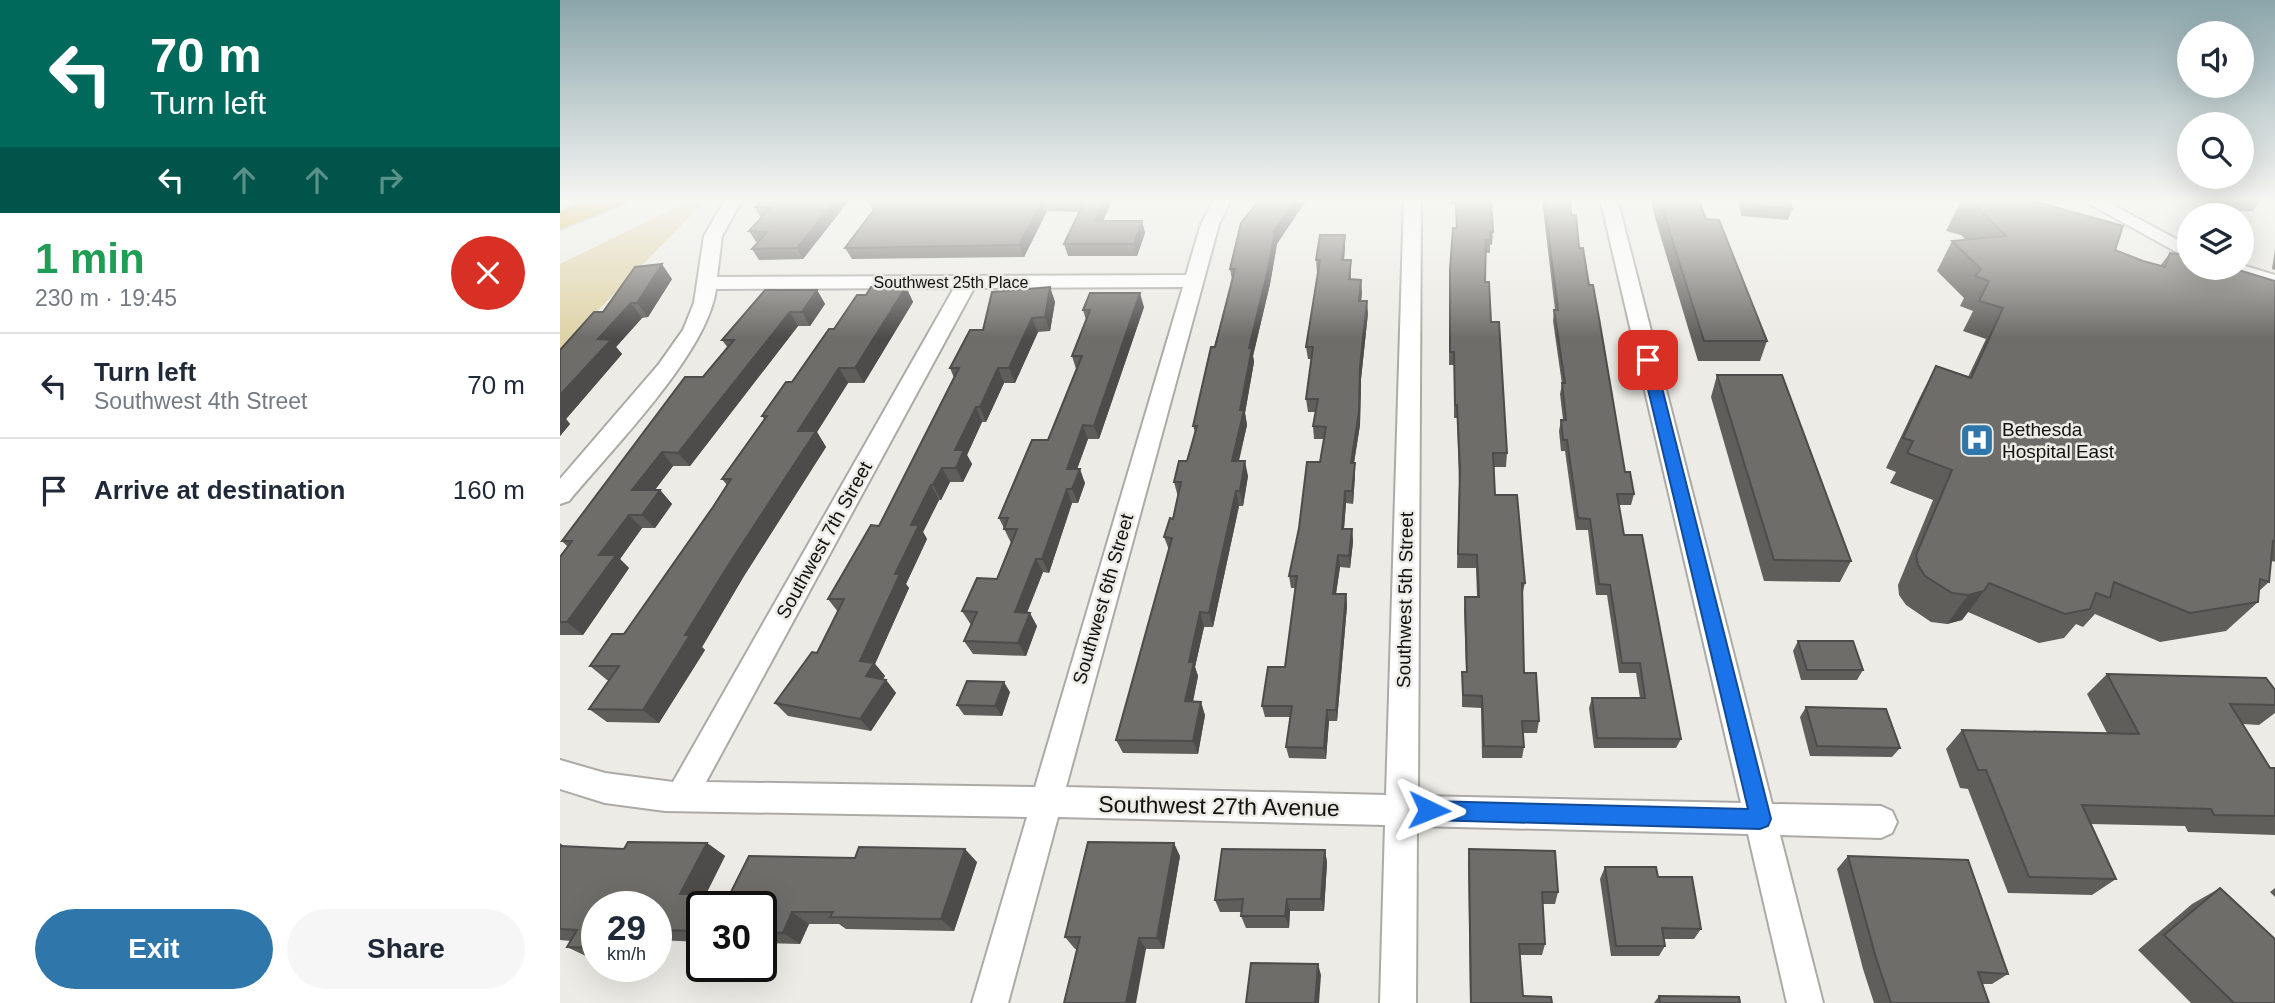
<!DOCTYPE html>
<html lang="en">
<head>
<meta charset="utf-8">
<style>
	body { margin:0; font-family:Arial,sans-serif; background:#f6f6f7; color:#1f2937; height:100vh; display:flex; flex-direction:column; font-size:26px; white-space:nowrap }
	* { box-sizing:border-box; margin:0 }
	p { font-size:23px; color:#747a83 }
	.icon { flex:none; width:38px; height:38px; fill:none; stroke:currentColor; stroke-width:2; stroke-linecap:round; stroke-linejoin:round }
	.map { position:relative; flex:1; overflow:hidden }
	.details { display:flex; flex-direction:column; background:#fff; width:560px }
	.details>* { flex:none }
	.banner { background:#00695c; color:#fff; overflow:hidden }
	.fabs { position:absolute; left:1617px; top:21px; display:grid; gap:14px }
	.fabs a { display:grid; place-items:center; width:77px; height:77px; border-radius:50%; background:#fff; box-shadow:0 7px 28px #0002; font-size:35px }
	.speed { position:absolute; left:21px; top:891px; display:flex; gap:14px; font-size:35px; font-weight:700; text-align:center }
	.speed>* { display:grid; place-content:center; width:91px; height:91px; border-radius:50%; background:#fff; box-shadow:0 7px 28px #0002; line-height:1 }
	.speed small { font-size:18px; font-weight:400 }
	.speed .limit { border:4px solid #111; border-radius:10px; background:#fff; color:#111 }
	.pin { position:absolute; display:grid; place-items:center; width:60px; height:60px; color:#fff; margin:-30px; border-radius:14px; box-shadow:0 4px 10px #0006 }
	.me { position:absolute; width:77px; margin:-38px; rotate:92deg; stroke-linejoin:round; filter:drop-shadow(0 0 5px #0008) }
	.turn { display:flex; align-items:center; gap:24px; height:147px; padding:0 35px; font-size:32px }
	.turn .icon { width:91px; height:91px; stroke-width:2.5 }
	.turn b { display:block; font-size:49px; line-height:60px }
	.lanes { display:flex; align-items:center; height:66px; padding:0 35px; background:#0003; justify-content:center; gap:35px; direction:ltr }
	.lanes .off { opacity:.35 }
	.round { display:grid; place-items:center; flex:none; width:74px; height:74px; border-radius:37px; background:#f6f6f7 }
	.headline { display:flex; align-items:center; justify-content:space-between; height:119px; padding:0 35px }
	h1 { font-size:42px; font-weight:600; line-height:52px; color:#1e9e55 }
	.button { display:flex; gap:14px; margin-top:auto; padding:14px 35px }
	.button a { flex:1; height:80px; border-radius:42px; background:#2f76aa; color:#fff; font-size:28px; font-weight:600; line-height:80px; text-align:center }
	.button a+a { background:#f6f6f7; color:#1f2937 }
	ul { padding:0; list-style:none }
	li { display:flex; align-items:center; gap:21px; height:105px; padding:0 35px; border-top:2px solid #e0e1e3 }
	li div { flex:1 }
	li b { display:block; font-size:26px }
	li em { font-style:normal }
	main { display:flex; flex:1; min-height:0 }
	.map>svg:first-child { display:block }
</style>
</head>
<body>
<main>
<section class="details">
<div class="banner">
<div class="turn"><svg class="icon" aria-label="left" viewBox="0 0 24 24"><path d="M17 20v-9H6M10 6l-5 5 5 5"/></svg><div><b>70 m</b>Turn left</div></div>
<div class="lanes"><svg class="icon" aria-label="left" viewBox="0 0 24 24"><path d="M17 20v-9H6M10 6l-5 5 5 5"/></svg><svg class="icon off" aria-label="ahead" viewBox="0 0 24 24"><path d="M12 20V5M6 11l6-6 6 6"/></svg><svg class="icon off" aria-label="ahead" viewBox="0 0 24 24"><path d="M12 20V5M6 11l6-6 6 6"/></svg><svg class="icon off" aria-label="right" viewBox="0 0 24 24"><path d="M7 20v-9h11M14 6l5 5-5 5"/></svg></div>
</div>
<div class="headline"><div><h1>1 min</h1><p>230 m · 19:45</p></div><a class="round" style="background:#d93025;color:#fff"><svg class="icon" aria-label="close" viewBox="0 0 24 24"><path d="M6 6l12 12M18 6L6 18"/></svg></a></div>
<ul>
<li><svg class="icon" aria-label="left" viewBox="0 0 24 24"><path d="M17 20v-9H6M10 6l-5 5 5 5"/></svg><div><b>Turn left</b><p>Southwest 4th Street</p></div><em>70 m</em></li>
<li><svg class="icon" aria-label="arrive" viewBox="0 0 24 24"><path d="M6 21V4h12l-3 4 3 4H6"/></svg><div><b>Arrive at destination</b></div><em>160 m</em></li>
</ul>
<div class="button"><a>Exit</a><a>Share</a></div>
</section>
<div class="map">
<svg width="1715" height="1003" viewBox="0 0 1715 1003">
	<rect width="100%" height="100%" fill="#ecebe5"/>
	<path fill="#ded2a6" d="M136,198H148L0,349V264Z"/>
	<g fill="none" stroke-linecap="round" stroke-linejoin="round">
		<g stroke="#acaaa6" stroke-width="4">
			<g id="street">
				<path d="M166,198H183L162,236L157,277L626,275L641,224L655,198H672L659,224L506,787L826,795L844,198H861L858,796L1181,803L1040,198H1057L1212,804L1321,806L1332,811L1337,822L1332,833L1321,838L1220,835L1263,1003H1227L1188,834L857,826L856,1003H820L825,825L498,817L448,1003H412L467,817L105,811L45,803L0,789V760L45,773L113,782L394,288L156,289C148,353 51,450 9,501L0,504V479L99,364L123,330L134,303L144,236ZM623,287L475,787L146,782L414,288Z"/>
				<path d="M1519,198H1540L1629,246V259Z"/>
				<path d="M1682,265L1715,275V287L1666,272L1663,268H1682Z"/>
			</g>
		</g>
		<g stroke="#c6c6c6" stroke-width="4">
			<path id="highway" d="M32,198H68L64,204L0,229V211Z"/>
		</g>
		<use href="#street" fill="#fff" fill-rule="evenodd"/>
		<use href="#highway" fill="#cdae35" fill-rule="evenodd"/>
	</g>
	<g fill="#5f5e5a">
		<path d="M203,198H291L243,259L199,260L192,249L198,242H196L189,231L201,218L195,207Z"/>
		<path d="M308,198H553L543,221H582L585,233L577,256H508L504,244L519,212L487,211L464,257L292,259L285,248L313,210L307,199Z"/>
		<path d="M890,198H931L933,232L932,245H930V253H926L925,282L931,322L947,453L946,467H934L935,495L965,583L962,596L964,673L979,721L977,733H963L964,747L962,758H922L921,708L902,707V672H906L904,610L905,597H917L916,568H897L899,484L897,418H894V365H889L890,270L896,228L895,204H891Z"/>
		<path d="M966,198H1010L1011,215L1019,248L1029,285L1065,472L1074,494L1071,505H1059L1064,535L1121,739L1116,748H1034L1029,708L1032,698H1080L1076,673H1059L1047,595H1036L1028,530H1016L1005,451H1001L999,431L1001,420H1003L1000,394L1002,384L993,321L994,310H995L982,200H966Z"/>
		<path d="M1090,198H1138L1146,219L1207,341L1200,361H1138L1096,221Z"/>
		<path d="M1178,198H1229L1232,209L1228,220L1181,216Z"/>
		<path d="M1402,198L1583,261L1600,266L1610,253L1715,281V562L1713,561L1711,562L1709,582L1699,591L1698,602L1666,631L1600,642L1535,614L1523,627L1516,624L1504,638L1479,643L1408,612L1402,620L1387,624L1371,622L1346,605L1339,595L1338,585L1373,500L1330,483L1336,472L1326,468L1360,397L1376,366L1408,377L1426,339L1403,331L1413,311L1400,306L1404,298L1377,271L1392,241L1406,240L1401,235L1386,231Z"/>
		<path d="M1645,198H1698L1701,200L1693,211H1658Z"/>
		<path d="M785,235V247L784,260H791V280L802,292L801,301L808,313L801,379L800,425L794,463L795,475L793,504L786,503L784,529H792L793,542L790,568L780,567L776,594H786L787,606L777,721H769L766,759L729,758L726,747L730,717H705L702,706L725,667L735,588H731L729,576L760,462L764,439H754L753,426L756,412H748L746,399L751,359H748L746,347L758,273H757L756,260Z"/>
		<path d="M717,244L710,284L693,356L694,362L685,413L687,425L679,461L688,476L683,506H679L653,627H644L635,667L638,676L633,702L645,715L638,754L563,753L556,740L609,550L604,537L613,519L618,497L614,482L627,461L635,432L633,426L672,280L670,269Z"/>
		<path d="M1715,249V270L1712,269Z"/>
		<path d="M112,279L88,317L82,318L56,347L62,354L6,419L10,424L0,436V350L43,312Z"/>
		<path d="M346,287L353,302L304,383H288L257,432L266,447L184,576L142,647L145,650L99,723L47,722L29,709L49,680H47L30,666L64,634L153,507L167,485L162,479L204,419L202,416L232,382L274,329L306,295Z"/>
		<path d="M490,287L495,302L490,331L478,332L455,383H444L426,422H422L407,455L412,464L403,482H390L381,500H379L363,532L367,539L346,584L349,588L315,664L325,676L323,679L326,680L336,693L311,731L228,716L215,703L257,653L278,612L268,599L319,526L394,378L390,368L423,330Z"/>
		<path d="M257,290L265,304L250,326H238L130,466H113L95,490H100L112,504L95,528H82L60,559L69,568L23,635H0V557L8,547L2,541L168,348L162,340Z"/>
		<path d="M584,307L539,439H528L517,469L525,483L518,503H512L489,573L483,572L467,613L477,626L466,656L413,654L404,641L411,625L402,611L437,579L451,543L439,518L488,440L516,369L512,356L526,320L523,310Z"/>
		<path d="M1157,375L1291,561L1280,582L1204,581L1151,397Z"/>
		<path d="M1238,641L1303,670L1297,680H1241L1233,651Z"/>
		<path d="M1547,674L1715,690V713L1699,725L1683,724L1710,768H1715V835L1628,832L1625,826L1530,824L1556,879L1532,895L1448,893L1408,789L1400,788L1386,749L1402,730L1547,733L1527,694Z"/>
		<path d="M450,692L442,716L404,715L397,705Z"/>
		<path d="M1246,707L1340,748L1332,757L1250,756L1240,717Z"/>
		<path d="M0,843L5,847L64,849L147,843L165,856L146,894H170L417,862L394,931L286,929L279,924H249L240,944L201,943V906H142V942L96,940V906H37V959L30,958L7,947L11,941L0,940Z"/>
		<path d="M909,849L998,892L995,904H982L985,944L982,955H960L963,996L992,1003H910L908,862Z"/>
		<path d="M765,850L767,863L764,911H730L729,928H686L681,916V912H660L655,900Z"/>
		<path d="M620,856L604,949H515L505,937Z"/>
		<path d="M1288,856L1448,974L1432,984H1422L1429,1003H1314L1303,969L1277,869Z"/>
		<path d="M1045,867L1098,877L1141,929L1134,939H1104L1105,946L1099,956H1051L1040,879Z"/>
		<path d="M1660,888L1715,1003H1631L1578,950L1632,904Z"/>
		<path d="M1715,888V897L1710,892Z"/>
		<path d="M1099,996L1180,1003H1094Z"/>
	</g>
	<g fill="#4e4c4a">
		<path d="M277,198H291L243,259L237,248Z"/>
		<path d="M545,198H553L538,233L535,221Z"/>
		<path d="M737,198H748L717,244L710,284L693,356L694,362L685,413L687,425L675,476L672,461L689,348L713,232Z"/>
		<path d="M483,200L487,211L464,257L459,245Z"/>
		<path d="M582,221L585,233L577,256L574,244Z"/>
		<path d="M785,235V247L783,272L782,260Z"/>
		<path d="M102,264L112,279L88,317L77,303Z"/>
		<path d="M801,280L802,292L800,313L799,301Z"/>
		<path d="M346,287L353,302L304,383L295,368Z"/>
		<path d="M490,287L495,302L490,331L485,317Z"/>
		<path d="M257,290L265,304L250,326L242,312Z"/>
		<path d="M580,293L584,307L539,439L534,426Z"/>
		<path d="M807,301L808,313L801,379L800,425L792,475L791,463L800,367Z"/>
		<path d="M71,303L82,318L56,347L62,354L6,419L10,424L0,436V395L38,339Z"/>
		<path d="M230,312L238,326L130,466L118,453Z"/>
		<path d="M472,318L478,332L455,383L449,368Z"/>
		<path d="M279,368L288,383L257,432L266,447L184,576L142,647L145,650L99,723L83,710L125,635L238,431Z"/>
		<path d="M438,368L444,383L426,422L420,407Z"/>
		<path d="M416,407L422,422L407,455L412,464L403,482L396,468L395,450Z"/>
		<path d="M523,425L528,439L512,483L507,469Z"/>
		<path d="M102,452L113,466L84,504L72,490Z"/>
		<path d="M685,461L688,476L683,506L680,491Z"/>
		<path d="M795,463V475L793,504L792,491Z"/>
		<path d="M382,468L390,482L381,500L373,485Z"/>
		<path d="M520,469L525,483L518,503L512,489Z"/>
		<path d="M371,485L379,500L363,532L367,539L346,584L349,588L315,664L325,676L316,689L306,676L300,661L351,525Z"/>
		<path d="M507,489L512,503L489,573L482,559Z"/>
		<path d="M100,490L112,504L95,528L82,515Z"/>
		<path d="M676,491L679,506L653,627L649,613Z"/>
		<path d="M785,491L786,503L783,541L782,529Z"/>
		<path d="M69,515L82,528L60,559L69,568L23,635L7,622L39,555Z"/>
		<path d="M792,529L793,542L790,568L789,556Z"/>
		<path d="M778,555L780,567L774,606L773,594Z"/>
		<path d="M476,559L483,572L462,625L455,612Z"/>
		<path d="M1424,591L1402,620L1387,624L1408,595Z"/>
		<path d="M786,594L787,606L777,721L776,710Z"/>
		<path d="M640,612L644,627L635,667L638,676L630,715L625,701L629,662Z"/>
		<path d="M470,613L477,626L466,656L458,643Z"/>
		<path d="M326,680L336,693L311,731L300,719Z"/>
		<path d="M444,682L450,692L442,716L435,706Z"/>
		<path d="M641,702L645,715L638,754L633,741Z"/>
		<path d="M767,710L769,721L766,759L764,748Z"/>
		<path d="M147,843L165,856L140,906L120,894Z"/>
		<path d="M614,843L620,856L604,949L597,938Z"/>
		<path d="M405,849L417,862L394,931L381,919Z"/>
		<path d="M765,850L767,863L764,911L761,899Z"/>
		<path d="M727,899L730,911L729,928L725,916Z"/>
		<path d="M232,912L249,924L240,944L223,933Z"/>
		<path d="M579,938L586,949L576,1003H566Z"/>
		<path d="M758,964L761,975L759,1003H755Z"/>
	</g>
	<g fill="#6f6d69" stroke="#4e4c4a" stroke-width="2">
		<path d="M203,198H277L237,248L192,249L207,232L189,231L211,207H195Z"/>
		<path d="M308,198H545L535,221H582L574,244H504L525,200H483L459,245L285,248L322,199H307Z"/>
		<path d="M701,198H737L713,232H715L708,269L689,348H692L680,410H684L672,461H685L680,491H676L649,613L640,612L629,662H634L625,701L641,702L633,741L556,740L612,538L604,537L610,518L613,519L621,482H614L619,461H627L637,426H633L651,347H655L675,269H670L681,223Z"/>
		<path d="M896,198H931L933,232H930L931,240H926L925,282H929L931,322H939L947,453H933L935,495H957L965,583H962L964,673H976L979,721H962L964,747L924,746L922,696L903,695L902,672H907L905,597H919L917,555L898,554L900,470L897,405H895L894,352H890V270L893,228H897Z"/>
		<path d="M984,198H1010L1011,215H1016L1019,248H1023L1029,285H1033L1039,318L1065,472H1070L1074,494H1057L1064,535H1082L1121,739L1037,738L1032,698H1085L1080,663H1062L1050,585L1039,584L1030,519L1018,518L1007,440H1003L1001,420H1006L1002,383H1005L994,310H998Z"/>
		<path d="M1099,198H1138L1146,219L1159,220L1207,341H1144Z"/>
		<path d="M1183,198H1229L1232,209L1184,205Z"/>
		<path d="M1402,198H1462L1563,226L1555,250L1583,261L1605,267L1610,253L1629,255V268H1672L1715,281V542L1713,541L1709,582L1700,579L1698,602L1630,613L1554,582L1550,598L1536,593L1530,609L1505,614L1429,583L1424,591L1408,595L1392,593L1365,576L1358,565L1356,555L1392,470L1347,453L1353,441L1343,438L1376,366L1411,378L1443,308L1419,301L1429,281L1415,276L1421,269L1392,241L1446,236L1416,206L1400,202Z"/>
		<path d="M1664,198H1698L1701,200H1666Z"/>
		<path d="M760,235H785L782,260H791L789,279L801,280L799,301H807L800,367L799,412L791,463H795L792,491H785L782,529H792L789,556L778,555L773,594H786L776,710H767L764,748L726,747L732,706H702L708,667H725L737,576H729L739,528L747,462H760L766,427L753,426L758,399H746L753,347H746L760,260H756Z"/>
		<path d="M102,264L77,303H71L38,339L51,340L0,395V350L34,312H43L75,267Z"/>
		<path d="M311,287H346L295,368H279L238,431H256L171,561L125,635H130L83,710L29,709L59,666H30L52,634H64L153,507L171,479H162L207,416H202L226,382H232L269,329H274L297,295H306Z"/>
		<path d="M490,287L485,317L472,318L449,368H438L420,407H416L395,450H404L396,468H382L373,485H371L351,525H359L335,574H340L300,661L314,663L306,676L326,680L300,719L215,703L252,652L257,653L284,599H268L311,525L319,526L399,368H390L410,330H423L432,292Z"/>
		<path d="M205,290H257L242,312H230L118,453L102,452L72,490H100L82,515H69L39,555H56L7,622H0V557L12,541H2L125,377H143L174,340H162Z"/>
		<path d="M530,293H580L534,426L523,425L507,469H520L512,489H507L482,559H476L455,612L470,613L458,643L404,641L417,612L402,611L417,578L437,579L457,529H444L448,518H439L472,440H488L522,356H512L530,310H523Z"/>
		<path d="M1157,375H1222L1291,561L1214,560Z"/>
		<path d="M1238,641H1293L1303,670H1247Z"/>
		<path d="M1547,674L1706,678L1715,690V705L1670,704L1710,768H1715V816L1654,815L1651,809L1522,805L1556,879L1469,877L1426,770H1418L1402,730L1579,734Z"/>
		<path d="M407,681L444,682L435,706L397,705Z"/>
		<path d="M1246,707L1326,709L1340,748L1257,746Z"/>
		<path d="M68,842L147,843L120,894H170L189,856L295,858L299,847L405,849L381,919L270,917L273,912H232L223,933L201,932V906H142V931L96,930V906H37V948L7,947L17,930L0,929V846L64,849Z"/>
		<path d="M528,842L614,843L597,938H579L566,1003H504L520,937H505Z"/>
		<path d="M662,849L765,850L761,899H727L725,916H681L683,899L655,900Z"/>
		<path d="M909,849L995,851L998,892H982L985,944H959L963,996L991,997L992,1003H911Z"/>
		<path d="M1288,856L1408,860L1448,974L1418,972L1429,1003H1331L1316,958Z"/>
		<path d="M1045,867H1096L1098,877H1132L1141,929L1102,928L1105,946H1056Z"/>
		<path d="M1660,888L1715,939V1003H1674L1604,935Z"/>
		<path d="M691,963L758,964L755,1003H686Z"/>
		<path d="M1099,996L1179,997L1180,1003H1100Z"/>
	</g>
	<linearGradient id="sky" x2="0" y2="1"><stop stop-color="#8ba5aa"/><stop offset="0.59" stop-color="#f6f6f3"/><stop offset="1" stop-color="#f6f6f3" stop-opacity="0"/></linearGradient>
	<rect width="1715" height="338" fill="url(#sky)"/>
	<path fill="#1a73e8" stroke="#114b97" stroke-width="2" d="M1088,355L1095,360L1211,819L1208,826L1200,829L869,820L862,817L859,810L862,803L869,801L1188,809L1081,360Z"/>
	<defs>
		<g id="hospital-square" transform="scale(1.75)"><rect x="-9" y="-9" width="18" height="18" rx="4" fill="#2f76aa" stroke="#ecebe5"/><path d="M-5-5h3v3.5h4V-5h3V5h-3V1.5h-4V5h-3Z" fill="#fff"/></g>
	</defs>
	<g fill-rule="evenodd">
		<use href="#hospital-square" x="1417" y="440"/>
	</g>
	<g text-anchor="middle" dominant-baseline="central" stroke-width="5" stroke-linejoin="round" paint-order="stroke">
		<g font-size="16" fill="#121210" stroke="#ecebe5">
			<text x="391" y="282">Southwest 25th Place</text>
		</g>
		<g font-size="19" fill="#121210" stroke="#ecebe5" text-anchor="start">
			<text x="1442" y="429">Bethesda<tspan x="1442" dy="22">Hospital East</tspan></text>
		</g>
		<g font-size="19" fill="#121210" stroke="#ecebe5">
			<text transform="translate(264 540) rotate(-61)">Southwest 7th Street</text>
			<text transform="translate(543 599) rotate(-74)">Southwest 6th Street</text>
			<text transform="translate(845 600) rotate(-89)">Southwest 5th Street</text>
		</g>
		<g font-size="23" fill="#121210" stroke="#ecebe5">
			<text transform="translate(659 806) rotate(1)">Southwest 27th Avenue</text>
		</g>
	</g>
</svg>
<div class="fabs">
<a><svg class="icon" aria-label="sound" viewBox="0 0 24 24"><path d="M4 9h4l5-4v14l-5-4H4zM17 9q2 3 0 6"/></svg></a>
<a><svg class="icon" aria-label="search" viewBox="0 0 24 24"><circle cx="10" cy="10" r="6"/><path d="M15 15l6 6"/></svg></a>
<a><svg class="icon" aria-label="layers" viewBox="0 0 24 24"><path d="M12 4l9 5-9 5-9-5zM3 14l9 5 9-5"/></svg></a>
</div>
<div class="speed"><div>29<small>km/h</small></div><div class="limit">30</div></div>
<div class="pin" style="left:1088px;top:360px;background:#d93025"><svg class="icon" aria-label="arrive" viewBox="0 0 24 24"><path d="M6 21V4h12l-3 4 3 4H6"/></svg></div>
<svg class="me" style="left:869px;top:810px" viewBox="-20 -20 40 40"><path d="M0-17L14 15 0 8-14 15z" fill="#1a73e8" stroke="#fff" stroke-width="4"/></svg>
</div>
</main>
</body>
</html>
